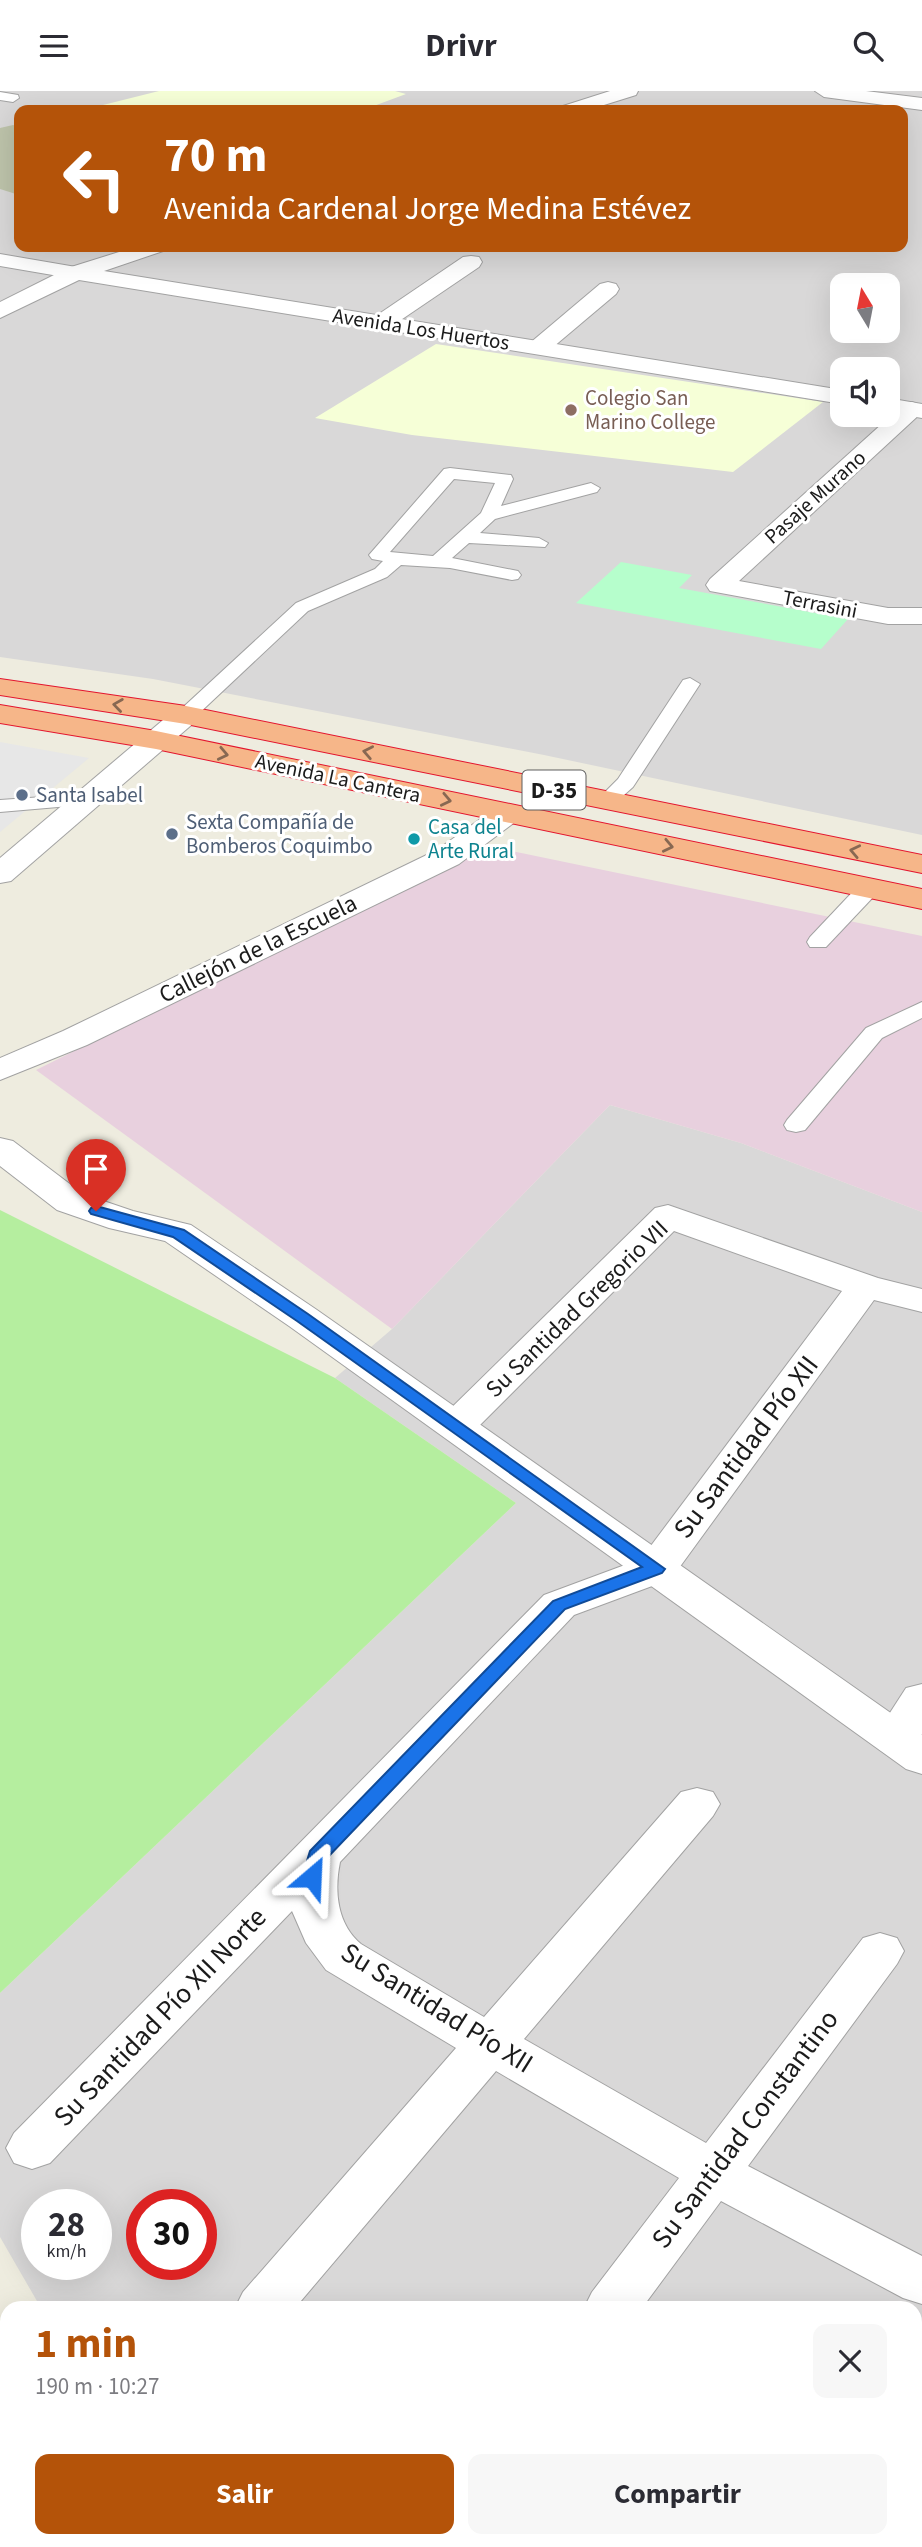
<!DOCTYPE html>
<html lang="es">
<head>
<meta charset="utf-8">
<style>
	body { margin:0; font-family:"Source Sans 3",sans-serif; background:#f7f7f7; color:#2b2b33; height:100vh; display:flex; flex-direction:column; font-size:26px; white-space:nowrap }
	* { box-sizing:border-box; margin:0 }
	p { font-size:23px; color:#7c7c81 }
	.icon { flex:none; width:38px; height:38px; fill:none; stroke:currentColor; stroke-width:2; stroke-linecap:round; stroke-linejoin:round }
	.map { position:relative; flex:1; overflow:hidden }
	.sheet { position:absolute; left:0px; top:2210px; width:922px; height:247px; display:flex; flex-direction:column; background:#fff; border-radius:21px 21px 0 0; box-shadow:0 7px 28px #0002 }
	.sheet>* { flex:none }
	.top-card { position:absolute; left:14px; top:14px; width:894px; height:147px; border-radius:14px; box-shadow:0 7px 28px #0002; background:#b45309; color:#fff; overflow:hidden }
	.needle { width:46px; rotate:350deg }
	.buttons { position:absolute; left:830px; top:182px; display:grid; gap:14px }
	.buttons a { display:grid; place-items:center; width:70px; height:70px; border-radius:14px; background:#fff; box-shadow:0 7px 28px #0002; font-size:35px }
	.speed { position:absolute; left:21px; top:2098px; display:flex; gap:14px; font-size:35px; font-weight:700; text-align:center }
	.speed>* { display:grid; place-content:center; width:91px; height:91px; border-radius:50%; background:#fff; box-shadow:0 7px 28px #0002; line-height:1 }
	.speed small { font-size:18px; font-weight:400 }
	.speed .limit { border:10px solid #d22; background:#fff; color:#111 }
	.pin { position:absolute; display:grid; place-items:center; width:60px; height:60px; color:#fff; margin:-72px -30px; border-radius:50% 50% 50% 0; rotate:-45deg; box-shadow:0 0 7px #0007 }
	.pin .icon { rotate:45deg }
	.me { position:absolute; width:77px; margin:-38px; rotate:26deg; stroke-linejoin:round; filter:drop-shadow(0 0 5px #0008) }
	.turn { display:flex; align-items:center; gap:24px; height:147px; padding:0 35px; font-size:32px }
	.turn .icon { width:91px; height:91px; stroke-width:2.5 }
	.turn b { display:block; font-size:49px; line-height:60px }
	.round { display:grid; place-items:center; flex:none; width:74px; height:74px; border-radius:14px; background:#f7f7f7 }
	.overview { display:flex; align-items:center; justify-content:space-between; height:119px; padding:0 35px }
	h1 { font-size:42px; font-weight:700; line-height:52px; color:#b45309 }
	.action { display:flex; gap:14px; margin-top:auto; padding:14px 35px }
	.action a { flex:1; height:80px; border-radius:14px; background:#b45309; color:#fff; font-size:28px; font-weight:700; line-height:80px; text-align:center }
	.action a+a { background:#f7f7f7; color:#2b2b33 }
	header { display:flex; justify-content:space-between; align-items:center; height:91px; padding:0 35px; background:#fff; font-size:32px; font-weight:700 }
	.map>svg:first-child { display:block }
</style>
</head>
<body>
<header><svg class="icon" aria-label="menu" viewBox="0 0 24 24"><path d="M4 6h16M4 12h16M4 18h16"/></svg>Drivr<svg class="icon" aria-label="search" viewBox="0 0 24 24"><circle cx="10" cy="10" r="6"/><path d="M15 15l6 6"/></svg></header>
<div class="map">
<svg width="922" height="2456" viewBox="0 0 922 2456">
	<rect width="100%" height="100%" fill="#eeecdf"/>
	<g fill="#d9d8d8" fill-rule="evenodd">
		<path d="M0,0H922V744L544,664L153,588L0,566ZM19,19H903V156H19ZM842,194H887V240H842ZM842,278H887V324H842Z"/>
		<path d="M610,1014L741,1052L922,1121V2456H179L176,2450H915V2217H41L0,2146V1902L516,1412L335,1287L392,1238ZM37,2114H96V2174H37ZM142,2114H201V2174H142Z"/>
	</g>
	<path fill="#e8d0de" d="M487,755L922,845V1121L741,1052L610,1014L392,1238L36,979Z"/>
	<g fill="#f6ffd7">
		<path d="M159,0H395L406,3L363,19H83Z"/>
		<path d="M436,253L823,311L733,381L412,344L315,327Z"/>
	</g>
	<path fill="#bdc3aa" d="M13,34L19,36V104L0,98V37Z"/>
	<path fill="#b5ee9f" d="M0,1119L335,1287L516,1412L0,1902Z"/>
	<path fill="#b6fecc" d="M621,471L692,484L679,497L848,528L821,558L576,512Z"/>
	<path fill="#e7e7e7" d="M0,651L89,667L0,741Z"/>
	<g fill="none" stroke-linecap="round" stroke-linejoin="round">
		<g stroke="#a2a2a2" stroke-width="2">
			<g id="service">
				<path d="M0,1L18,4L19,7L13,11L0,9Z"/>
				<path d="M450,377L511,384L513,388L501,415L591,392L600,397L597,401L495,428L480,442L539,447L548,452L545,456L469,452L452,467L518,480L521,484L518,488L512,489L450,477L401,474L387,486L308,520L193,628H179L176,624L179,620L296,512L375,478L383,470L372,468L369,464L444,378ZM454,388L495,392L481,422L433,465L390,461Z"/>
				<path d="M690,587L700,593L633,696L614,713H600L597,709L618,688L683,589Z"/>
				<path d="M86,703L93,705L96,709L93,713L0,721V709Z"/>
				<path d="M869,791L877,792L880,797L877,802L826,856H810L807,851L810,846L861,792Z"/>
				<path d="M922,911V927L882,947L805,1039L796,1041L787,1039L784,1034L787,1029L866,937Z"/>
			</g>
		</g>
		<g stroke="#a2a2a2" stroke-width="2">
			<g id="minor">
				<path d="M815,0H866L922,7V19L824,6Z"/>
				<path d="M0,163L76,176L84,177L87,182L84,187L76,188L0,175Z"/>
				<path d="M471,165L479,166L482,171L479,176L389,237H373L370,232L373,227L463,166Z"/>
				<path d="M608,191L616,193L619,198L616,203L546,262H530L527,257L530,252L600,193Z"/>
				<path d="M912,311L922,315L920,323L739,490L888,517H922V533H888L710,500L706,494L710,488L904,313Z"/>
				<path d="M508,713L519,716L523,722L519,728L459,773L87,954L0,989V967L63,940L437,759L497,716Z"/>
				<path d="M668,1114L878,1187L922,1198V1221L874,1209L671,1488L574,1524L340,1771C334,1800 337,1833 361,1853L484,1926L681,1701L697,1697L713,1701L720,1713L713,1725L524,1948L706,2052L863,1847L880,1842L897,1847L904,1860L897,1873L748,2075L922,2165V2213L903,2207L721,2110L642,2217H584L592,2201L679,2087L496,1980L295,2217H235L243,2201L456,1957L326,1879L306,1852L292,1820L50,2072L32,2078L14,2072L6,2057L14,2042L544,1504L641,1468L842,1200L674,1140L470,1344L456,1347L442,1344L436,1335L442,1326L655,1117Z"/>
				<path d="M922,1593V1643L912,1659L896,1664L880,1659L873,1648L906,1597Z"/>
				<path d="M922,2273V2329L915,2332V2276Z"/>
				<path d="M407,2450H467L464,2456H404Z"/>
				<path d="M797,2450H856L853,2456H794Z"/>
			</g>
		</g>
		<g stroke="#a2a2a2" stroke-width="2">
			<g id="tertiary">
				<path d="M610,0H638L636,4L588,19H561L563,15Z"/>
				<path d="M135,156H167L163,160L104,180L842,299V313L79,189L0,227V211L68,177Z"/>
				<path d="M887,307L922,313V327L887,321Z"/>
				<path d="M186,615L196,618L200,624L196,630L11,790L0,792V767L176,618Z"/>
				<path d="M0,1047L13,1050L83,1103L133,1120L191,1134L317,1219L922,1644V1683L906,1678L289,1235L165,1150L109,1137L57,1119L0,1075Z"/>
			</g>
		</g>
		<g stroke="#e3152e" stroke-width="2">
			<g id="trunk">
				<path d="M0,588L186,615L922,764V782L186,633L0,604Z"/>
				<path d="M0,614L156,640L922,798V818L156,658L0,632Z"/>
			</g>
		</g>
		<use href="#service" fill="#fff" fill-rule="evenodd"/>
		<use href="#minor" fill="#fff" fill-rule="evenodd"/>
		<use href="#tertiary" fill="#fff" fill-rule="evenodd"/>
		<use href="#trunk" fill="#f6b689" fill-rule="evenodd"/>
	</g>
	<defs><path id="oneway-chevron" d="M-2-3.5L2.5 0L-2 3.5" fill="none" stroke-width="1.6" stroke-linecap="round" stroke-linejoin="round" transform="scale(1.75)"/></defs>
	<g stroke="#886852">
		<use href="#oneway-chevron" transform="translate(118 614) rotate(-172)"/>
		<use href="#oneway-chevron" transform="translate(368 661) rotate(-169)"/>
		<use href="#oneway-chevron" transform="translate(223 663) rotate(12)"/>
		<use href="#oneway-chevron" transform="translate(446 709) rotate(12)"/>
		<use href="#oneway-chevron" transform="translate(668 755) rotate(12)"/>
		<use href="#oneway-chevron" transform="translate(855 760) rotate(-168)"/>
	</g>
	<path fill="#1a73e8" stroke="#114b97" stroke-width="2" d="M96,1115L184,1139L308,1223L665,1478L662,1482L565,1518L326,1768L319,1791H305L302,1786L310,1760L553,1510L642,1476L297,1230L173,1146L91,1123L89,1120L91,1117Z"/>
	<circle fill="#8d6e63" stroke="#fff" stroke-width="2.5" cx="571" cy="319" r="7"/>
	<g fill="#5c6f8a" stroke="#fff" stroke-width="2.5">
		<circle cx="22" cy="704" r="7"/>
		<circle cx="172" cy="743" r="7"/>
	</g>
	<circle fill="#0f9aa8" stroke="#fff" stroke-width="2.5" cx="414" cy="748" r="7"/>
	<g text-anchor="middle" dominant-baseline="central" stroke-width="6" stroke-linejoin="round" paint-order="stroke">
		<g font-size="21" fill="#1b1b1b" stroke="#fff">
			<text transform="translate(421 238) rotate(9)">Avenida Los Huertos</text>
			<text transform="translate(815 406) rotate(-42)">Pasaje Murano</text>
			<text transform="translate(820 513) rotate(11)">Terrasini</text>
			<text transform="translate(338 687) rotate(12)">Avenida La Cantera</text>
		</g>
		<g font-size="21" fill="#785e54" stroke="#fff" text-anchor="start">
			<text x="585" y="307">Colegio San<tspan x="585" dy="24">Marino College</tspan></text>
		</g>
		<g font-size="21" fill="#4e5e75" stroke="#fff" text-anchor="start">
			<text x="36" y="704">Santa Isabel</text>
			<text x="186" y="731">Sexta Compañía de<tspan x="186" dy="24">Bomberos Coquimbo</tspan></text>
		</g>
		<g font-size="21" fill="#0d838f" stroke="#fff" text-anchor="start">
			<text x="428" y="736">Casa del<tspan x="428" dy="24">Arte Rural</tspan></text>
		</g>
		<rect fill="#fff" stroke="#5f5f5f" stroke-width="2" x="522.5" y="679.5" width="63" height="39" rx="5"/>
		<g font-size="23" font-weight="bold" fill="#1b1b1b">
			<text x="554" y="699">D-35</text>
		</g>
		<g font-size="24" fill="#1b1b1b" stroke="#fff">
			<text transform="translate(258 858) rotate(-26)">Callejón de la Escuela</text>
			<text transform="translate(577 1218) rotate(-44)">Su Santidad Gregorio VII</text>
		</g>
		<g font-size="28" fill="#1b1b1b" stroke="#fff">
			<text transform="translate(746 1356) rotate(-53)">Su Santidad Pío XII</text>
			<text transform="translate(437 1917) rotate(32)">Su Santidad Pío XII</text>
			<text transform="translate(160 1926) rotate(-46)">Su Santidad Pío XII Norte</text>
			<text transform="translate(745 2038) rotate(-53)">Su Santidad Constantino</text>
		</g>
	</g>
</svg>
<div class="buttons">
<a><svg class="needle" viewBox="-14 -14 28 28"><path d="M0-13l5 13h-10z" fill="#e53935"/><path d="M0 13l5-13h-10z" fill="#7c7c81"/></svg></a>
<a><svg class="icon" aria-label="sound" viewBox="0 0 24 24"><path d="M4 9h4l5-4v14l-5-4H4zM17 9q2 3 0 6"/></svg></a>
</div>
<div class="speed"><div>28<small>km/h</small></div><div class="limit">30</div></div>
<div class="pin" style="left:96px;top:1120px;background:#d93025"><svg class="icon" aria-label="arrive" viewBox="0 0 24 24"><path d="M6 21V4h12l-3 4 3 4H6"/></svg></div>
<svg class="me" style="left:312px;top:1786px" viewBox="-20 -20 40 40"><path d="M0-17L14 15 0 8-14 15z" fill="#1a73e8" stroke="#fff" stroke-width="4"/></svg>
<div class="top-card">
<div class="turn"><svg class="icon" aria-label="left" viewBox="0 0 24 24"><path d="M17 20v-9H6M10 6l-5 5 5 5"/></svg><div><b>70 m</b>Avenida Cardenal Jorge Medina Estévez</div></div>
</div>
<section class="sheet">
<div class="overview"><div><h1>1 min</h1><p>190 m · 10:27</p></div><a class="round"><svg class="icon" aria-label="close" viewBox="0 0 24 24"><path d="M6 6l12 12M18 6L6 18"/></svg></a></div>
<div class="action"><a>Salir</a><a>Compartir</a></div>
</section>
</div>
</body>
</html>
